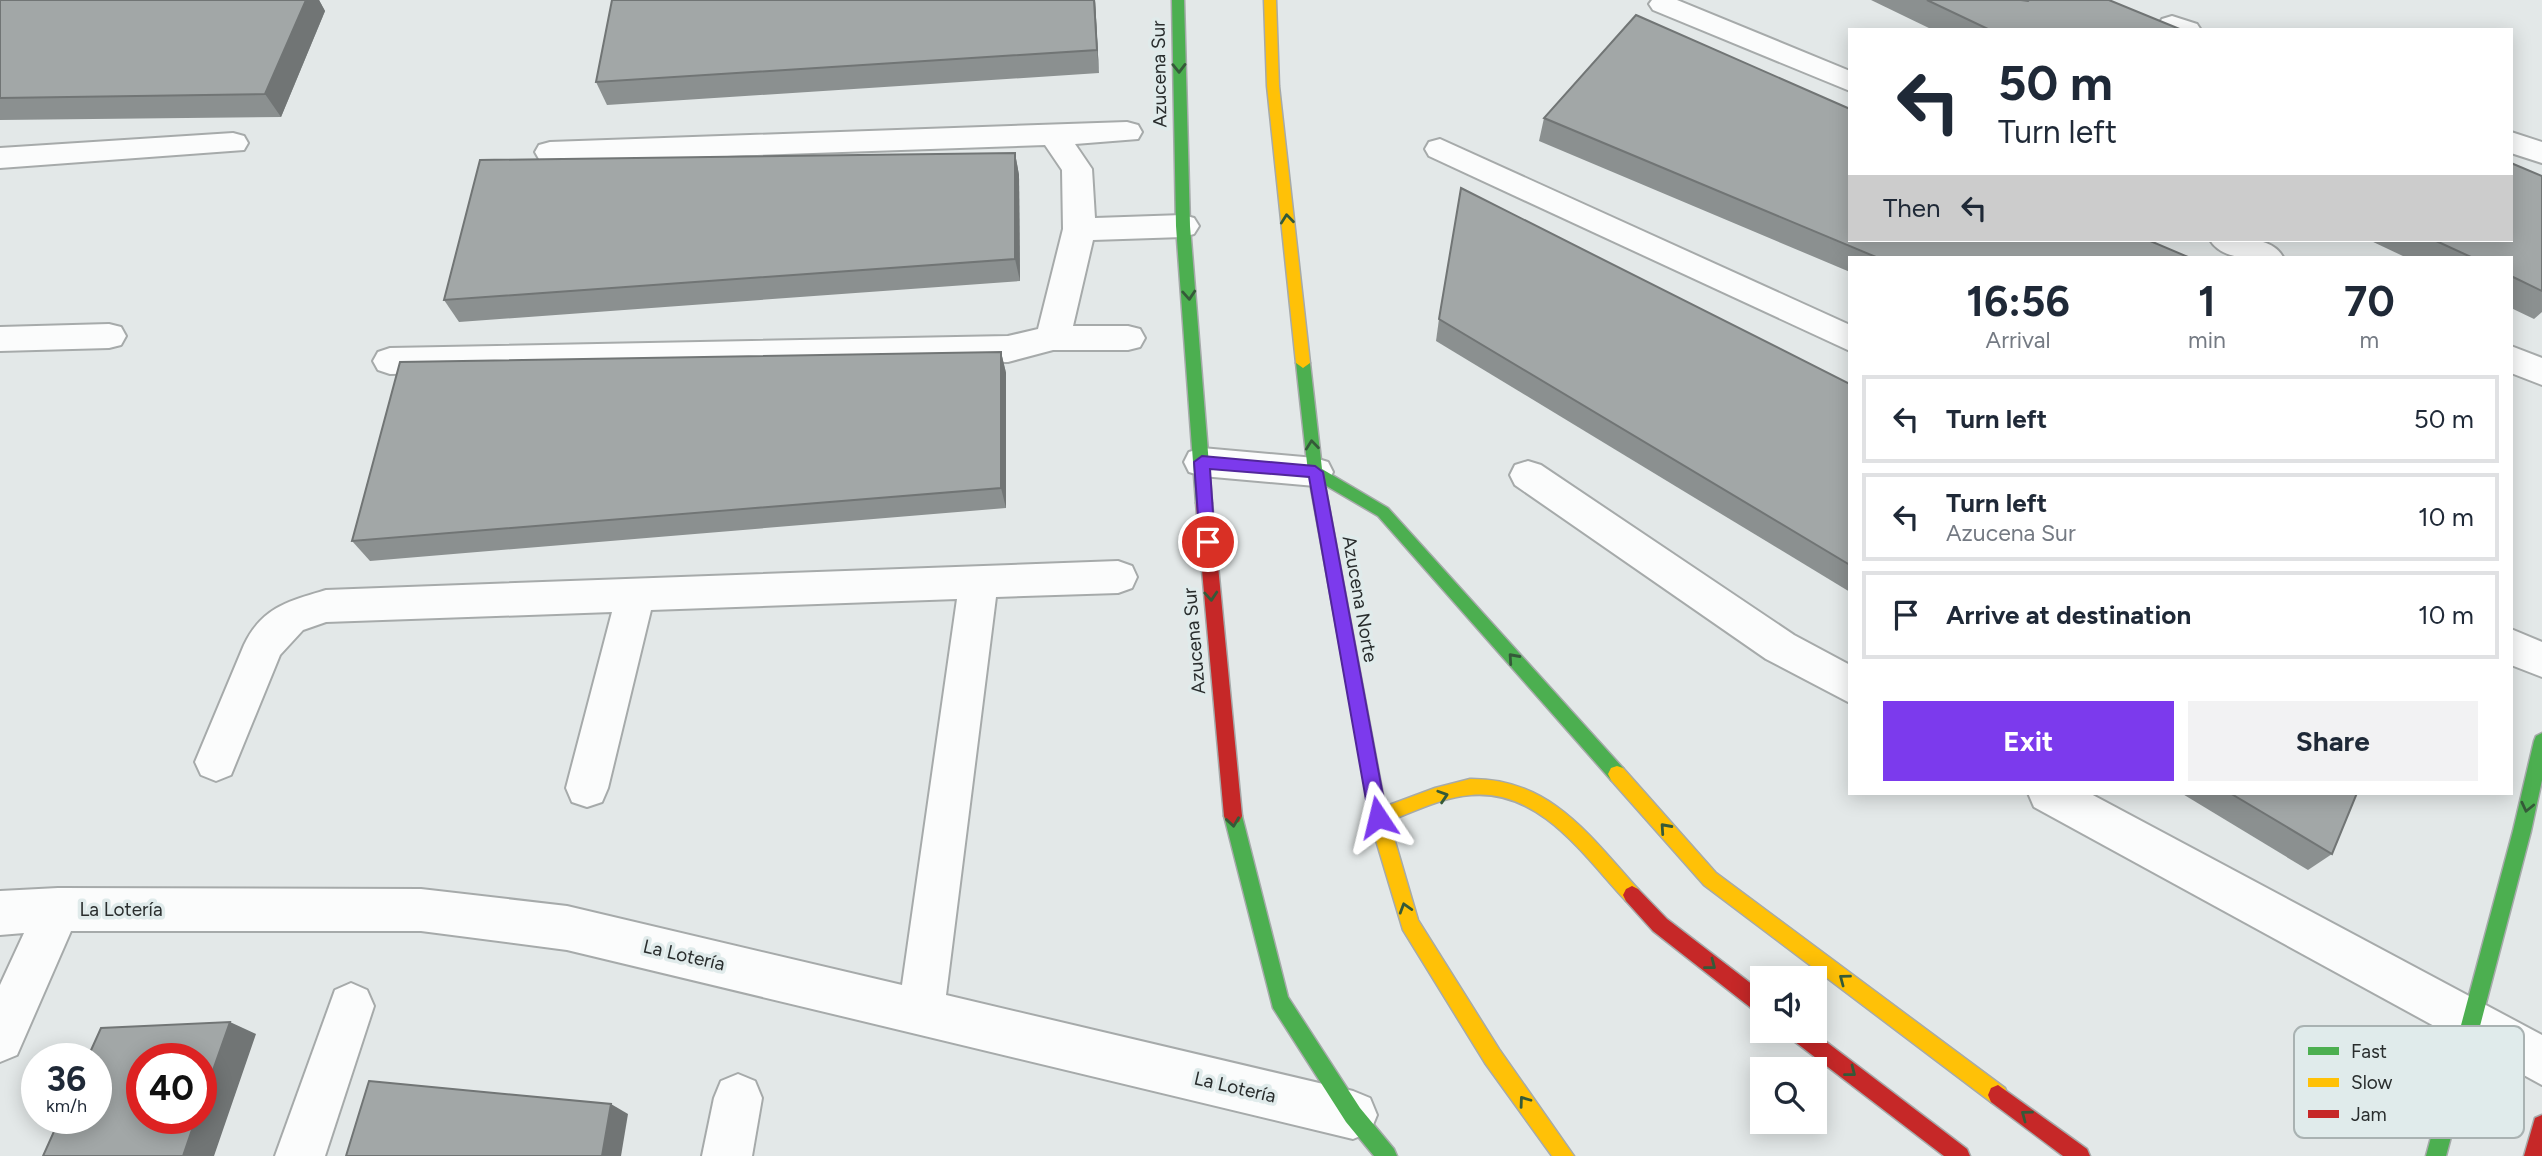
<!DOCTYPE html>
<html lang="en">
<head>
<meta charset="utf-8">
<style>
	body { margin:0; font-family:Figtree,sans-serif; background:#f2f2f3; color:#1f2937; height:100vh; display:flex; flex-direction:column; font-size:26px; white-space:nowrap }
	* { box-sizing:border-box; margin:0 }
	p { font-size:23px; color:#747a83 }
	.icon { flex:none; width:38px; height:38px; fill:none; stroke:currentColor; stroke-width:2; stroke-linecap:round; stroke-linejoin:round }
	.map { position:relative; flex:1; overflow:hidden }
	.panel { position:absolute; left:1848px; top:256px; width:665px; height:539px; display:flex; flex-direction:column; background:#fff; border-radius:0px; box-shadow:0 4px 18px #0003 }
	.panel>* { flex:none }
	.banner { position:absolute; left:1848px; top:28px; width:665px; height:214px; border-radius:0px; box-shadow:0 4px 18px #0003; background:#fff; color:#1f2937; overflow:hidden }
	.tools { position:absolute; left:1750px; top:966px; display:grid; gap:14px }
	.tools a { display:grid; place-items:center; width:77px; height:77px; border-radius:0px; background:#fff; box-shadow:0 4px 18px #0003; font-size:35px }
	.speed { position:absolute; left:21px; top:1043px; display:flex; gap:14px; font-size:35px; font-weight:700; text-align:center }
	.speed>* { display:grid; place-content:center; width:91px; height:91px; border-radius:50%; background:#fff; box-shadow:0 4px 18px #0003; line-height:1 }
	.speed small { font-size:18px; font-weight:400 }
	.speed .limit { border:10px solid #d22; background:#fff; color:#111 }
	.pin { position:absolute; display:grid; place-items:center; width:60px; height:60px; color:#fff; margin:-30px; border:4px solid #fff; border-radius:50%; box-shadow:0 2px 7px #0007 }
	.me { position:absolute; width:77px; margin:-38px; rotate:350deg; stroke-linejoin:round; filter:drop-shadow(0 0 5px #0008) }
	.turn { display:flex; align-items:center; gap:24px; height:147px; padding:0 35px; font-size:32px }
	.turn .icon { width:91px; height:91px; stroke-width:2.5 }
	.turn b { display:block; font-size:49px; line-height:60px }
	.then { display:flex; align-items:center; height:66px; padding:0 35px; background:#0003; gap:14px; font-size:26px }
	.eta { display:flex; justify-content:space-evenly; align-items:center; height:119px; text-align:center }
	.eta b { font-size:42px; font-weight:700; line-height:49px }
	.action { display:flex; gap:14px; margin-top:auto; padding:14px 35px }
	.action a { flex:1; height:80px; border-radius:0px; background:#7c3aed; color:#fff; font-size:28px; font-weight:700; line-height:80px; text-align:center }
	.action a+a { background:#f2f2f3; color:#1f2937 }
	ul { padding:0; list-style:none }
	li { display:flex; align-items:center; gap:21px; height:88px; margin:0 14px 10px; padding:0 21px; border:4px solid #e0e1e3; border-radius:0px }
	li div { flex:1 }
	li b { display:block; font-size:26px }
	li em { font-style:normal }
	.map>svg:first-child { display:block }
</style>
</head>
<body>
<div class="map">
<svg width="2542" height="1156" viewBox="0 0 2542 1156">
	<rect width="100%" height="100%" fill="#e3e8e8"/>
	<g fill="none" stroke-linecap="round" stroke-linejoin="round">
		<g stroke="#a6aaaa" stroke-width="4">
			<g id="street">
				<path d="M1652,0H1677L1850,71V91L1653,10L1649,4Z"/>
				<path d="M2172,16L2197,24L2201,30H2161L2158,25L2162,19Z"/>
				<path d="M1127,122L1138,125L1142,132L1138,139L1075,144L1092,169L1095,218L1183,215L1194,218L1199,226L1194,234L1183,237L1093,240L1073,326H1128L1140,329L1145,338L1140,347L1128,350H1053L1008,362L390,374L378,370L373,361L378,352L390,348L1008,336L1038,329L1063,229L1062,170L1045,145L550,162L539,159L535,152L539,145L550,142Z"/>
				<path d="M2511,132L2542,142V163L2511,153Z"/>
				<path d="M233,133L244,136L248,143L244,150L0,168V148Z"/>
				<path d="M1440,139L1850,325V351L1429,156L1425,149L1429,142Z"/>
				<path d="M2210,240C2233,239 2270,234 2283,257C2260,258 2224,263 2210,240Z"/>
				<path d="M109,324L121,327L126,336L121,345L109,348L0,351V327Z"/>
				<path d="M2511,346L2542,358V385L2511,373Z"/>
				<path d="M1202,448L1315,458L1328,462L1333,472L1328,482L1315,486L1202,476L1189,472L1184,462L1189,452Z"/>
				<path d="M1528,461L1541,465L1794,635L1850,665V703L1766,659L1515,485L1510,475L1515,465Z"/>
				<path d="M1118,561L1132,566L1137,577L1132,588L1118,593L996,597L946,995L1353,1091L1370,1098L1377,1115L1370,1132L1353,1139L567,950L421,931H71L17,1055L0,1062V985L24,933L0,935V891L58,888L421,889L567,906L902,985L957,599L651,610L608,788L602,802L587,807L572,802L566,788L612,612L326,622L303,630L280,655L231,775L216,781L201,775L195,762L244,645C262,607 289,601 326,590Z"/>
				<path d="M2511,629L2542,642V677L2511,665Z"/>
				<path d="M2028,793H2089L2542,1035V1085L2034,807Z"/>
				<path d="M351,983L367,990L374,1006L325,1156H275L335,990Z"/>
				<path d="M738,1074L755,1081L762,1098L752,1156H702L714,1098L721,1081Z"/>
			</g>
		</g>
		<g stroke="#a6aaaa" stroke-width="3">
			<g id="fast">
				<path d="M1172,0H1184L1190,226L1212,503L1204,509L1196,503L1176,226Z"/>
				<path d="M1303,358L1310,363L1322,469L1388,508L1623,768L1626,774L1623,780L1617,782L1611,780L1378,516L1325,485L1386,811L1383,817L1377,819L1371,817L1308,472L1296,363Z"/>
				<path d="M2542,733V780L2531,831L2446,1156H2426L2513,831L2534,741L2536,736Z"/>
				<path d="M1233,808L1239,810L1242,816L1288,997L1360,1108L1394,1149L1397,1156H1374L1346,1122L1273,1008L1224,816L1227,810Z"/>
			</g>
		</g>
		<g stroke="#a6aaaa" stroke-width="3">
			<g id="slow">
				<path d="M1264,0H1276L1279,86L1310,363L1303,368L1296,363L1267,86Z"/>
				<path d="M1617,766L1623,768L1716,873L2005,1088L2008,1095L2005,1102L1998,1105L1991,1102L1704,885L1611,780L1608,774L1611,768Z"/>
				<path d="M1470,779C1550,778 1589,835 1638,889L1641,895L1638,901L1632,904L1626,901C1584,856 1540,789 1471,795C1443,797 1415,811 1389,821L1418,920L1499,1049L1574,1156H1552L1485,1063L1403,930L1369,817L1371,805L1377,803L1384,807L1435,788Z"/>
			</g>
		</g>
		<g stroke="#a6aaaa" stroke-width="3">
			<g id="jam">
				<path d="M1204,497L1212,503L1242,816L1239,822L1233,824L1227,822L1224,816L1196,503Z"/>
				<path d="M1632,886L1638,889L1667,919L1762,992V1013L1755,1011L1653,931L1626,901L1623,895L1626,889Z"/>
				<path d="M1788,1031H1812L1967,1149L1970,1156H1944L1790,1038Z"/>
				<path d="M1998,1085L2087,1149L2090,1156H2063L1991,1102L1988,1095L1991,1088Z"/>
				<path d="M2542,1115V1156H2524L2535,1118Z"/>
			</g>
		</g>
		<use href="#street" fill="#fbfcfc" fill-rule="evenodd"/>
		<use href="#fast" fill="#4caf50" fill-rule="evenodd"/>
		<use href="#slow" fill="#ffc107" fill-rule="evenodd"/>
		<use href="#jam" fill="#c62828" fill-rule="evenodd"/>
	</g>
	<g fill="#8b9090">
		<path d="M0,0H319L325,11L281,117L0,120Z"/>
		<path d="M1095,0L1099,73L607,105L596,82Z"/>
		<path d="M1871,0H2021L2182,30H1933Z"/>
		<path d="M1544,118L2188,257H1850V272L1539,141Z"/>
		<path d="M1015,153L1019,175L1020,281L459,322L444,300Z"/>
		<path d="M2369,240H2511L2542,291V312L2534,319L2511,308V257H2405Z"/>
		<path d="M1439,319L1850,384V592L1436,341Z"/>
		<path d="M1001,352L1006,373V508L370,561L352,541Z"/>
		<path d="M2181,793H2357L2332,854L2308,870Z"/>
	</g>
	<g fill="#717575">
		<path d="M306,0H319L325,11L281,117L265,94Z"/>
		<path d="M1094,0H1095L1099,73L1097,50Z"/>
		<path d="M1015,153L1019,175L1020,281L1015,259Z"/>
		<path d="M1001,352L1006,373V508L1001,488Z"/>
		<path d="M230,1022L256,1034L214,1156H183L196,1118H201V1104Z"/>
		<path d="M611,1104L628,1114L621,1156H602Z"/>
	</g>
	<g fill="#a2a7a7" stroke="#717575" stroke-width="2">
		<path d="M0,0H306L265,94L0,98Z"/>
		<path d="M612,0H1094L1097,50L596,82Z"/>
		<path d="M1927,0H2021L2028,1L2029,0H2109L2182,30H1990Z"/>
		<path d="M1636,15L1850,109V240H2148L2188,257H1876L1544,118Z"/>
		<path d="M1015,153V259L444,300L480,160Z"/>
		<path d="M2511,163L2542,176V291L2511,276V257H2471L2434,240H2511Z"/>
		<path d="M1461,188L1850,384V565L1439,319Z"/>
		<path d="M1001,352V488L352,541L400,362Z"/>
		<path d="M2230,793H2357L2332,854Z"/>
		<path d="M230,1022L201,1104V1059H142V1118H196L183,1156H43L60,1118H96V1059H87L101,1028Z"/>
		<path d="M369,1081L611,1104L602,1156H346Z"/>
	</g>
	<defs><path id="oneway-chevron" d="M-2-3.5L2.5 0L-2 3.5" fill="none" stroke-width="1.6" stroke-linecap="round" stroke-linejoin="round" transform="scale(1.75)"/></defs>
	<g stroke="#355a39">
		<use href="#oneway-chevron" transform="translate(1179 68) rotate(89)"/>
		<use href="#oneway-chevron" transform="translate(1287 219) rotate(-96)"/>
		<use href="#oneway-chevron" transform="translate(1189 295) rotate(86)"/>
		<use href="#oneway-chevron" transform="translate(1312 445) rotate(-96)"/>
		<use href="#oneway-chevron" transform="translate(1211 596) rotate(86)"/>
		<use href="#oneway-chevron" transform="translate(1513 658) rotate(-132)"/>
		<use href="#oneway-chevron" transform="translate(1443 796) rotate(-18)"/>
		<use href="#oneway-chevron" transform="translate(2527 807) rotate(103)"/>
		<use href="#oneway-chevron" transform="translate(1233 822) rotate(82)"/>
		<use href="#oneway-chevron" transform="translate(1665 828) rotate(-132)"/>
		<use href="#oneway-chevron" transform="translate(1405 908) rotate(-107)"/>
		<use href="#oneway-chevron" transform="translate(1711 965) rotate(38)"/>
		<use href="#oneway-chevron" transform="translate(1844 979) rotate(-143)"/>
		<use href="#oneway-chevron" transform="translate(1851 1072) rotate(38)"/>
		<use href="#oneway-chevron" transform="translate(1524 1101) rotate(-126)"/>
		<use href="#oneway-chevron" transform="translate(2026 1115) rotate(-143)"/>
	</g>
	<path fill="#7c3aed" stroke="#51269a" stroke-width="2" d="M1202,456L1315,466L1323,472L1387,817L1384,822L1378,825L1372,822L1369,817L1309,477L1210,469L1215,542L1208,548L1200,542L1194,462Z"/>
	<g text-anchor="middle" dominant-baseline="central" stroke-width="7" stroke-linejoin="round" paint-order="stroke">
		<g font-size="19" fill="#292d2d" stroke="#e0ebeb">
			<text transform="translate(1159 74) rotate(-91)">Azucena Sur</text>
			<text transform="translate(1360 599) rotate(80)">Azucena Norte</text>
			<text transform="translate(1194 641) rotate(-95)">Azucena Sur</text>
			<text x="121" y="909">La Lotería</text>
			<text transform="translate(684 955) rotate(13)">La Lotería</text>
			<text transform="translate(1235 1087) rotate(13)">La Lotería</text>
		</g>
	</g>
	<rect x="2294" y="1026" width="230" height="112" rx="10" fill="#e0ebeb" stroke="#a9b2b2" stroke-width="2"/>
	<rect x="2308" y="1047" width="31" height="8" fill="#4caf50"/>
	<rect x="2308" y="1078" width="31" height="9" fill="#ffc107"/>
	<rect x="2308" y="1110" width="31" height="8" fill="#c62828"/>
	<g font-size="19" fill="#292d2d">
		<text x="2351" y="1058">Fast</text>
		<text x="2351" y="1089">Slow</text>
		<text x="2351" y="1121">Jam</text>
	</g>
</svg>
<div class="tools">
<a><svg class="icon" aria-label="sound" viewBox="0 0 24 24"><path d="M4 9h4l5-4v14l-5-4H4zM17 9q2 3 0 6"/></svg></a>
<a><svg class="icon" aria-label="search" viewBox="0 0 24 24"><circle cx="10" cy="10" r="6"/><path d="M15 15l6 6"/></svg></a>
</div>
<div class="speed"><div>36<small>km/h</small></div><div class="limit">40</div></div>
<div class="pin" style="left:1208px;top:542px;background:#d93025"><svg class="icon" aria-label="arrive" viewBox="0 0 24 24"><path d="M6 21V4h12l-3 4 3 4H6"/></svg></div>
<svg class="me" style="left:1378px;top:817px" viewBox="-20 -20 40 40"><path d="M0-17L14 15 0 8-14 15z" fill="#7c3aed" stroke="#fff" stroke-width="4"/></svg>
<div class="banner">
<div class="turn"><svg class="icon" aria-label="left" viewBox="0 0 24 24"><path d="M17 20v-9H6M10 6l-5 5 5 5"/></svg><div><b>50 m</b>Turn left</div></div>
<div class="then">Then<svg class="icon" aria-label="left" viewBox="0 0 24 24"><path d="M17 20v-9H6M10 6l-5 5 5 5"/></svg></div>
</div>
<section class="panel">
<div class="eta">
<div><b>16:56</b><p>Arrival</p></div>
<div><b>1</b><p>min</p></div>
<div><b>70</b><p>m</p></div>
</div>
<ul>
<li><svg class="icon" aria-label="left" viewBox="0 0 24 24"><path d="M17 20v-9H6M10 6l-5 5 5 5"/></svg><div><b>Turn left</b></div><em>50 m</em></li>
<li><svg class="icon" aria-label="left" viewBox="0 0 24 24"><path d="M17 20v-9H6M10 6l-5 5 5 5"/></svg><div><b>Turn left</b><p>Azucena Sur</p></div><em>10 m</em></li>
<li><svg class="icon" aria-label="arrive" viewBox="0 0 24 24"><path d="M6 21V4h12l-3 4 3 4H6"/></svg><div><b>Arrive at destination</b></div><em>10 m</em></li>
</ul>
<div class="action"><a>Exit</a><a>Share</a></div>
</section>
</div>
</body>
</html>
